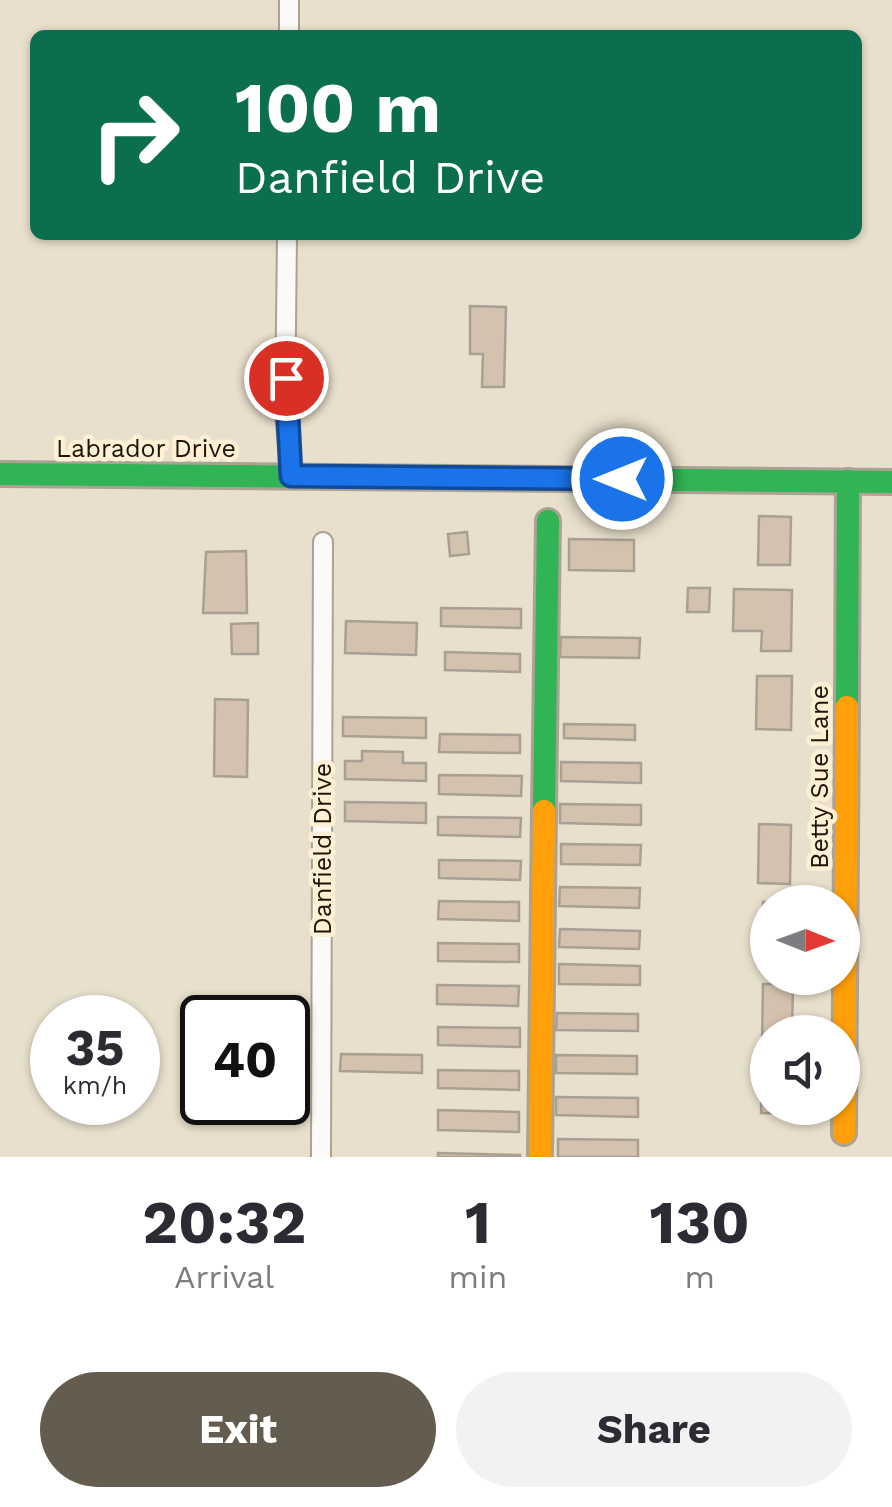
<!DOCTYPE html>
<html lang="en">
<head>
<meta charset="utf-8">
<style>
	body { margin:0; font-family:"Work Sans",sans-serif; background:#f2f2f3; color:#2b2b33; height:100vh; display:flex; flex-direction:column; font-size:38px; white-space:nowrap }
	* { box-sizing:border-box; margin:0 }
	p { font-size:32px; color:#7c7c81 }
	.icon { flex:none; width:55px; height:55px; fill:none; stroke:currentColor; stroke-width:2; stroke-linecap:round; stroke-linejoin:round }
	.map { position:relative; height:1157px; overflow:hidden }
	.panel { display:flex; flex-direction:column; background:#fff; flex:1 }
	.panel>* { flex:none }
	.hud { position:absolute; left:30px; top:30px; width:832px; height:210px; border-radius:15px; box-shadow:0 2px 8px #0004; background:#0b6e4f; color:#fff; overflow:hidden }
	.needle { width:65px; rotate:91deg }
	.fabs { position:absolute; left:750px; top:885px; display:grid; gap:20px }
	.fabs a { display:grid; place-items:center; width:110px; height:110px; border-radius:50%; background:#fff; box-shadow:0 2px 8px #0004; font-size:50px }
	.speed { position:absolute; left:30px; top:995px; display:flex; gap:20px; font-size:50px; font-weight:700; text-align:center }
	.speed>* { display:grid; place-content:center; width:130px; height:130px; border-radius:50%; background:#fff; box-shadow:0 2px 8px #0004; line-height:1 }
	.speed small { font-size:25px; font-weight:400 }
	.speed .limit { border:5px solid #111; border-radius:15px; background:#fff; color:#111 }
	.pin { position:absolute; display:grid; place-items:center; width:85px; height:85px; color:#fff; margin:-42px; border:5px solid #fff; border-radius:50%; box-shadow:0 2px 10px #0007 }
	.me { position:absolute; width:110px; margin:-55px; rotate:270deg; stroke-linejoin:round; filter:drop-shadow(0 0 8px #0008) }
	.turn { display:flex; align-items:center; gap:35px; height:210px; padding:0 40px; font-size:45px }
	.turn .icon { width:130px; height:130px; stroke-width:2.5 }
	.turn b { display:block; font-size:70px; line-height:85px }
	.eta { display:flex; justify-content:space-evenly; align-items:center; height:170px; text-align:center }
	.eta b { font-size:60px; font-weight:700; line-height:70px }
	.action { display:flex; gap:20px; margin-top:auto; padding:20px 40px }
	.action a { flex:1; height:115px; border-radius:60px; background:#645c4e; color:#fff; font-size:40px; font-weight:700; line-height:115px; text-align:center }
	.action a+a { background:#f2f2f3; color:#2b2b33 }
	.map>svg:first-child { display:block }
</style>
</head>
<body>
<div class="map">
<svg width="892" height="1157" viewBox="0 0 892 1157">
	<rect width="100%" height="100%" fill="#e8dfcc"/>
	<g fill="#d3c2ad" stroke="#a9a093" stroke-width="2.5">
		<path d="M470,306L506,307L504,387H482L483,354H470Z"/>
		<path d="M759,516L791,517L790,565H758Z"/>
		<path d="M467,532L469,554L450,556L448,534Z"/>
		<path d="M569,539L634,540V571L569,570Z"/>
		<path d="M246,551L247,613H203L206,552Z"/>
		<path d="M688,588H710L709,612H687Z"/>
		<path d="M734,589L792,590L791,651H761L762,631H733Z"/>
		<path d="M441,608L521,609V628L441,626Z"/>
		<path d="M346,621L417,623L416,655L345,653Z"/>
		<path d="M258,623V654H232L231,624Z"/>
		<path d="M561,637L640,638L639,658L560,657Z"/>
		<path d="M445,652L520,654V672L445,670Z"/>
		<path d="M757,676H792L791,730L756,729Z"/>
		<path d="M215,699L248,700L247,777L214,776Z"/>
		<path d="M343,717L426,718V738L343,736Z"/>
		<path d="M564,724L635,725V740L564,738Z"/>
		<path d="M440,734L520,735V753L439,752Z"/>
		<path d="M362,751L403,752V763H426V781L345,779V761H362Z"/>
		<path d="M561,762L641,763V783L561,781Z"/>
		<path d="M439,775L522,776L521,796L439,794Z"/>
		<path d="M345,802L426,803V823L345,821Z"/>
		<path d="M560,804L641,805V825L560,823Z"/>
		<path d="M438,817L521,818L520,837L438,835Z"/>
		<path d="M759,824L791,825L790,884L758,883Z"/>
		<path d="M561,844L641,845L640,865L561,864Z"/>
		<path d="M439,860L521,861L520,880L439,878Z"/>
		<path d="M560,887L640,888L639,908L559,906Z"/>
		<path d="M439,901L519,902V921L438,919Z"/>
		<path d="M763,902H792H768V958H762Z"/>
		<path d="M560,929L640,931L639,949L559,947Z"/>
		<path d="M438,943L519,944V962L438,961Z"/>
		<path d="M559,964L640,966V985L559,984Z"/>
		<path d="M763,984H793L792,1032H768V1044H762Z"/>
		<path d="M437,985L519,986L518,1006L437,1004Z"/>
		<path d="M557,1013L638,1014V1031L556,1030Z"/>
		<path d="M438,1027L520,1028V1047L438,1045Z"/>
		<path d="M341,1054L422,1055V1073L340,1071Z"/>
		<path d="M556,1055L637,1056V1074L556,1073Z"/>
		<path d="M762,1058H768V1108H791V1114L761,1113Z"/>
		<path d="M438,1070L519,1071V1090L438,1088Z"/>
		<path d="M556,1097L638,1098V1117L556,1115Z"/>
		<path d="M438,1110L519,1112V1132L438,1130Z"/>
		<path d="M558,1139L638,1140V1157H558Z"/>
		<path d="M438,1153L520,1155V1157H438Z"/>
	</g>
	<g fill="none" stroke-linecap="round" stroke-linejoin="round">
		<g stroke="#aaa394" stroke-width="22">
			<g id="street">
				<path d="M289,35V0"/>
				<path d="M287,235L285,414L291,476"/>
				<path d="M321,1157L323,542"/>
			</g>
		</g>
		<g stroke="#aaa394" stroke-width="28">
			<g id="fast">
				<path d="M0,474L892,482"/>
				<path d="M847,707L848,481"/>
				<path d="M544,811L548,521"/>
			</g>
		</g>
		<g stroke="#aaa394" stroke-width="28">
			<g id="slow">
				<path d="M844,1133L847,707"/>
				<path d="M540,1157L544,811"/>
			</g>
		</g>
		<use href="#street" stroke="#fcfaf7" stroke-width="18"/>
		<use href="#fast" stroke="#30b455" stroke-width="22"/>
		<use href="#slow" stroke="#ff9f0a" stroke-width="22"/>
	</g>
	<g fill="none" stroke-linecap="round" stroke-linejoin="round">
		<g stroke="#114b97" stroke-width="25">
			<path id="route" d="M286,378L291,476L622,479"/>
		</g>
		<use href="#route" stroke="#1a73e8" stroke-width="18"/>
	</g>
	<g text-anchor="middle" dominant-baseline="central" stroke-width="9" stroke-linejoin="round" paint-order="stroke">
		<g font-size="25" fill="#1d160a" stroke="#fef0d4">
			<text x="146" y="448">Labrador Drive</text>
			<text transform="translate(819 777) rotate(-90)">Betty Sue Lane</text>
			<text transform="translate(322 849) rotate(-90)">Danfield Drive</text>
		</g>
	</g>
</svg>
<div class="fabs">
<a><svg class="needle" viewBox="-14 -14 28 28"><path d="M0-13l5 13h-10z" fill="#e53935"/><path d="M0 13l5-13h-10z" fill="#7c7c81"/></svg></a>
<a><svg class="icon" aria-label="sound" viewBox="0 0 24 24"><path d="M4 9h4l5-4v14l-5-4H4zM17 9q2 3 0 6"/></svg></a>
</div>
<div class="speed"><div>35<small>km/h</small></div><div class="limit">40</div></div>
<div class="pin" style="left:286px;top:378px;background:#d93025"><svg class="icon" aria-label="arrive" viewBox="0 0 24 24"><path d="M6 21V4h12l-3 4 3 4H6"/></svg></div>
<svg class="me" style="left:622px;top:479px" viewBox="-20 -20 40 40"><circle r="17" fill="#1a73e8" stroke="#fff" stroke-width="3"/><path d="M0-11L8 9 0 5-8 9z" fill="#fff"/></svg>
<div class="hud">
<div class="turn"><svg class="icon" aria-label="right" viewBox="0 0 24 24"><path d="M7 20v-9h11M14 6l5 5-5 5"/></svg><div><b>100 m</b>Danfield Drive</div></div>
</div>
</div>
<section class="panel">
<div class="eta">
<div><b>20:32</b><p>Arrival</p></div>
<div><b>1</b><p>min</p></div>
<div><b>130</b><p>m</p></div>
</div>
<div class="action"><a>Exit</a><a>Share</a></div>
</section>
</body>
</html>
